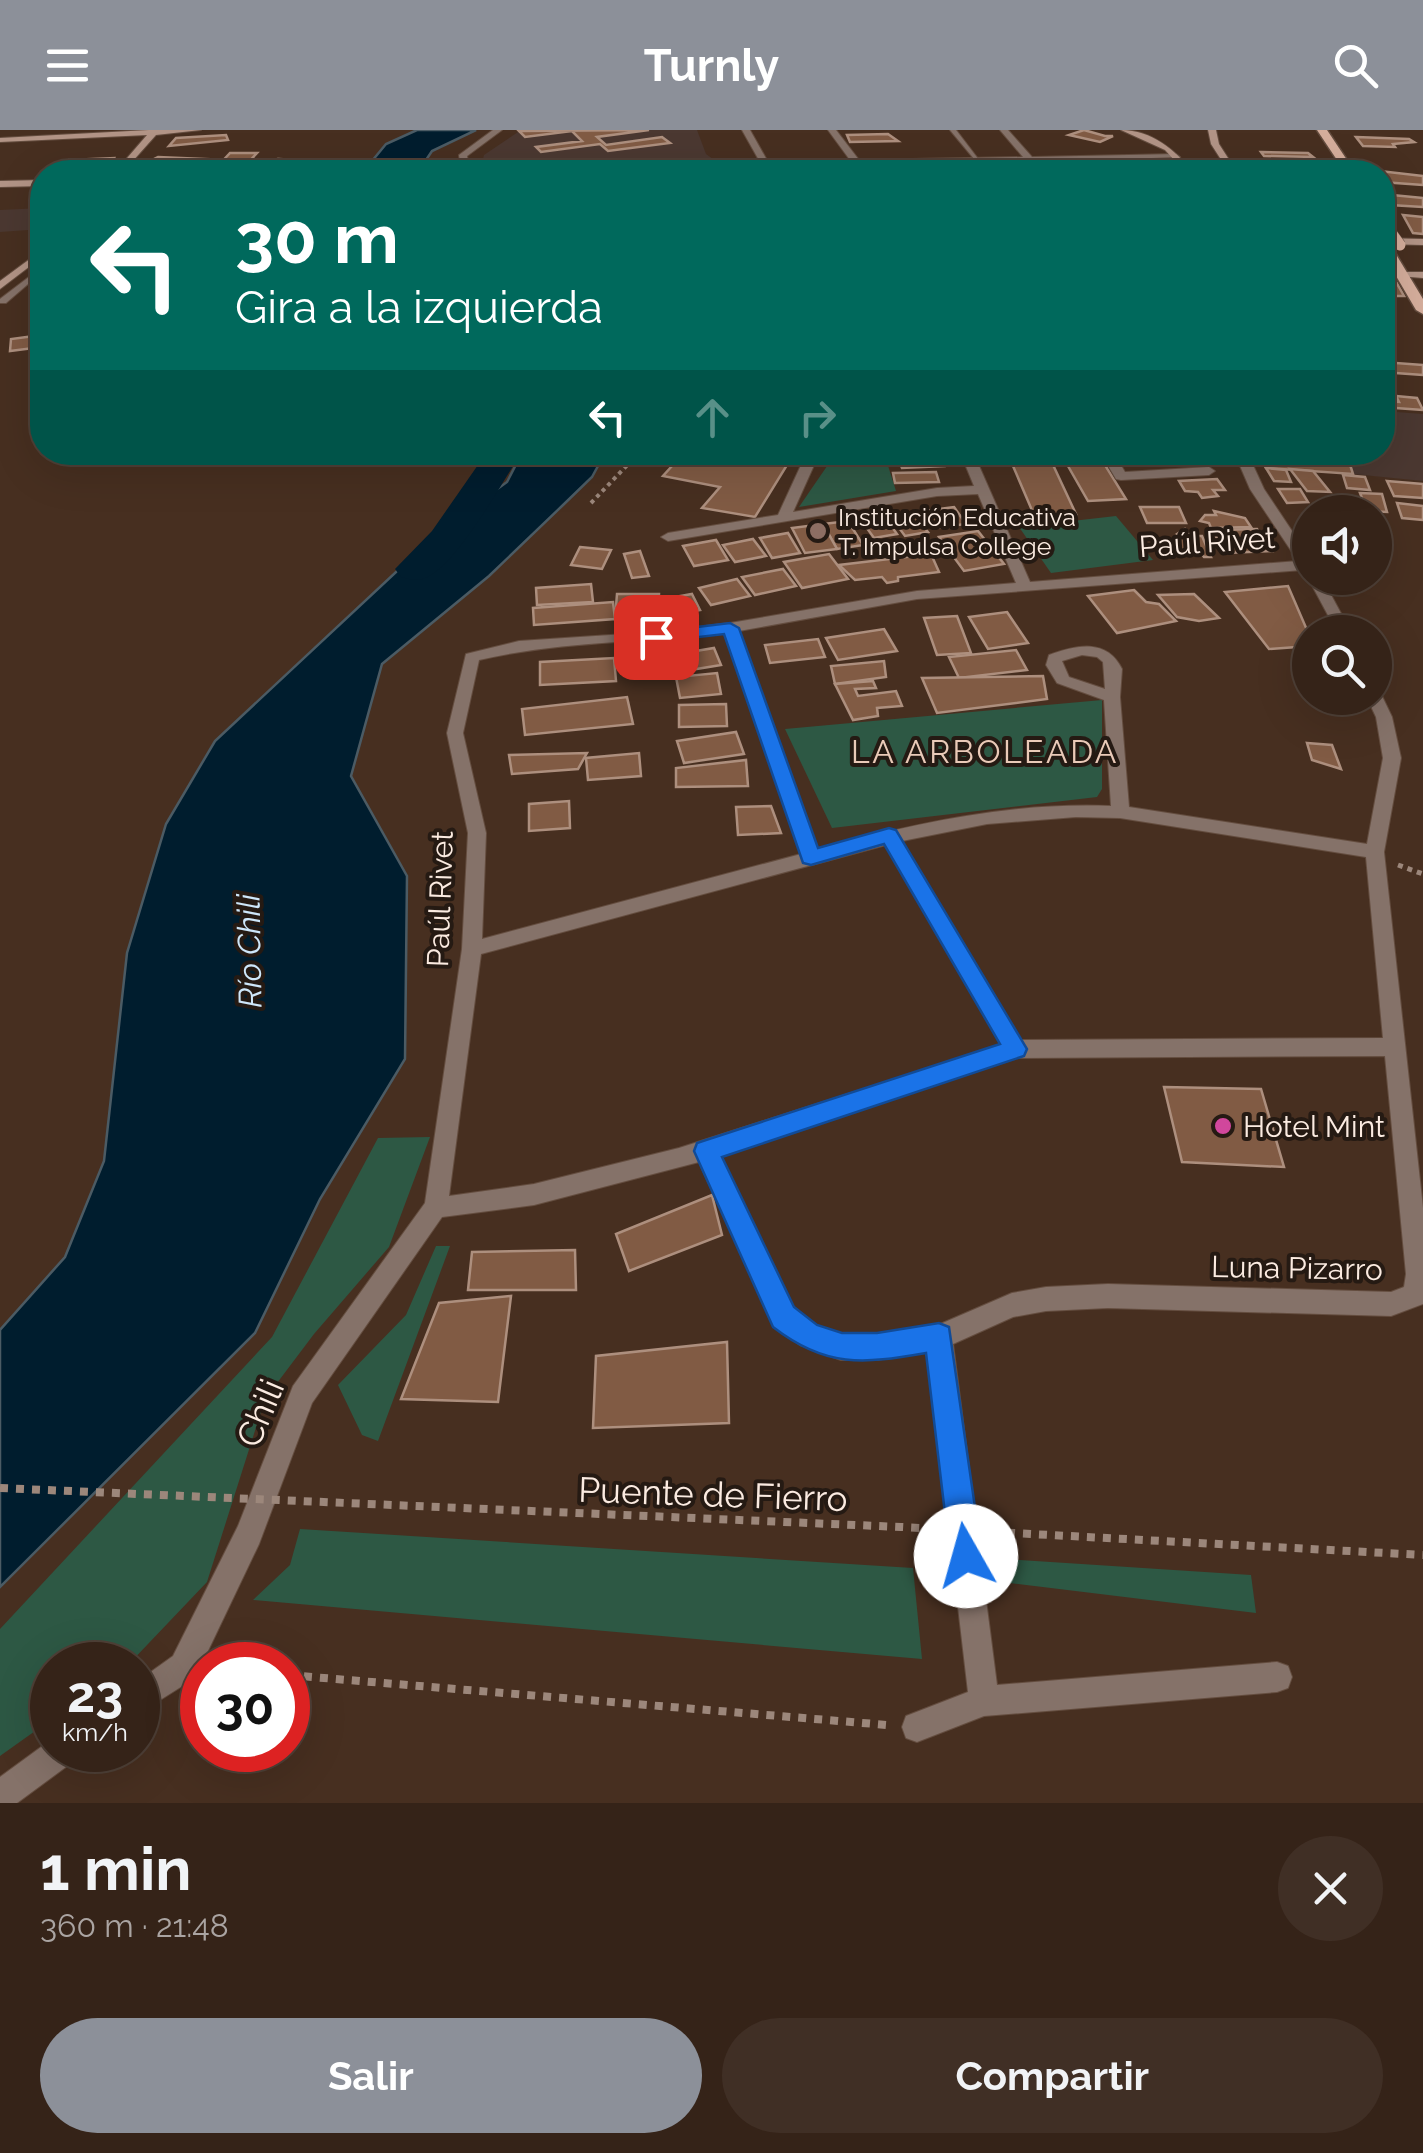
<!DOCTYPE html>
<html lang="es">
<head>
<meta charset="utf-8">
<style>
	body { margin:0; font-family:Raleway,sans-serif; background:#402f25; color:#f1f3f6; height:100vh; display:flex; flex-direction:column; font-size:38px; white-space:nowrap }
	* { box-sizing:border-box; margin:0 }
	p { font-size:32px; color:#aaa4a2 }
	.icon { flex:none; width:55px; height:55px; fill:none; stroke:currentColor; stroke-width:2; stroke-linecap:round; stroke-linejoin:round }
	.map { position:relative; height:1673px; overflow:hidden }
	.sheet { display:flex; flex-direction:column; background:#352318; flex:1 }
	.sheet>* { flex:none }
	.banner { position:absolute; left:30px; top:30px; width:1365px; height:305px; border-radius:40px; box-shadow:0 10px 40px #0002,0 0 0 2px #4f4037; background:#00695c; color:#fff; overflow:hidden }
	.tools { position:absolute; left:1292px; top:365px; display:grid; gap:20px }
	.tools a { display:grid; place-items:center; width:100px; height:100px; border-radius:50%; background:#352318; box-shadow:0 10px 40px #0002,0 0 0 2px #4f4037; font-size:50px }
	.speed { position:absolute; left:30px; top:1512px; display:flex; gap:20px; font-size:50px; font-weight:700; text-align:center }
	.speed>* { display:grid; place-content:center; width:130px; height:130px; border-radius:50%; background:#352318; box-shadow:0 10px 40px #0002,0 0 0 2px #4f4037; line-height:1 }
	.speed small { font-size:25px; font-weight:400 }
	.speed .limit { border:15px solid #d22; background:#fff; color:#111 }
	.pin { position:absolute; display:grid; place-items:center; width:85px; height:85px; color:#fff; margin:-42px; border-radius:20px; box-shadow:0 5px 15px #0006 }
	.me { position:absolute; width:110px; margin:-55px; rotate:353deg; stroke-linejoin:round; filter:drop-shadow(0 0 8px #0008) }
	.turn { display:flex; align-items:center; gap:35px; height:210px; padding:0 40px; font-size:45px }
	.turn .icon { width:130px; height:130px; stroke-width:2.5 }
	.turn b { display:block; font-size:70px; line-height:85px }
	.lanes { display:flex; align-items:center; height:95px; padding:0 40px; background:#0003; justify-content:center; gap:50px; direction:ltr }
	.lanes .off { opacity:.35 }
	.round { display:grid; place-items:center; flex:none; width:105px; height:105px; border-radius:52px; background:#402f25 }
	.head { display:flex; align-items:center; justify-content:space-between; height:170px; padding:0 40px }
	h1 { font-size:60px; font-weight:700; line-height:75px }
	.primary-button { display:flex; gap:20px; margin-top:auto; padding:20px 40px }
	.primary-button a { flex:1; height:115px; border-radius:60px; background:#8c9099; color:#fff; font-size:40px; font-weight:700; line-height:115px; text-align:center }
	.primary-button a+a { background:#402f25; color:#f1f3f6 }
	header { display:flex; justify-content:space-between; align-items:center; height:130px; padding:0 40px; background:#8c9099; color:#fff; font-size:45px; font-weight:700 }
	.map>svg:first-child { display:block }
</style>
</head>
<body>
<header><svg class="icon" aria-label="menu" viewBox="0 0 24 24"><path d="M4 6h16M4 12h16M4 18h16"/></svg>Turnly<svg class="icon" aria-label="search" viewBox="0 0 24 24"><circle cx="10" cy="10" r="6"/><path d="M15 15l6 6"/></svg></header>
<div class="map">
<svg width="1423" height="1673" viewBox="0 0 1423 1673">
	<rect width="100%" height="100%" fill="#472f20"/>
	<g fill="#4b3831">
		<path d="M521,0H697L706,24L731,42H514L503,33L481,37L484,25Z"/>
		<path d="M42,78V99L0,102V80Z"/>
		<path d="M1383,281L1423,284V351L1353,344L1346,323L1382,322Z"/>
	</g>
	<g fill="#2d5844">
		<path d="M836,323H884L896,361L799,377Z"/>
		<path d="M1116,386L1153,430L1051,443L1019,397Z"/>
		<path d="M1102,570V659L1097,667L832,698L785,599Z"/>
		<path d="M430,1007L389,1117L314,1204L265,1269L207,1452L128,1535H52V1589L0,1626V1499L272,1207L378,1008Z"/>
		<path d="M436,1116H450L378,1311L362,1305L338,1255L406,1185Z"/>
		<path d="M300,1399L913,1438L922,1529L253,1470L290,1435Z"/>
		<path d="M1006,1429L1251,1445L1256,1483L1009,1453Z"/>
	</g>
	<g fill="#001d2e" stroke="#4b5b64" stroke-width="2.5">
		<path d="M417,0H476L432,21L418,42H363L386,14Z"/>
		<path d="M522,323H605L592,347L562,376L489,446L382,534L351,646L407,746L405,929L320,1069L255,1203L0,1457V1200L65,1127L104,1031L127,823L166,694L215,611L441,400L507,352Z"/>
	</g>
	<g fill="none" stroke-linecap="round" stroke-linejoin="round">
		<path fill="#001d2e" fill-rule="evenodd" d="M487,322H522C502,352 456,437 425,448C416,452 410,449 401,447L395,439L432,401Z"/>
	</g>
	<g fill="#815b44" stroke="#ad8f7e" stroke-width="2.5">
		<path d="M649,0L597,7L606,15L662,7L670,13L608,21L600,14L541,22L536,17L582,11L572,1L525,7L519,1Z"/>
		<path d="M1084,0L1105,6H1113L1100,12L1069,5Z"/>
		<path d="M888,4L898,11L850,12L847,5Z"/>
		<path d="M226,5L228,10L169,16L176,8Z"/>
		<path d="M1356,7L1409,9L1414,12L1393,14L1395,17L1363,16Z"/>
		<path d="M1261,22L1308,23L1313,27L1264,26Z"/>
		<path d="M230,23H257L244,37H217Z"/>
		<path d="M158,27L207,29L200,34H144Z"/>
		<path d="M114,28L111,34L66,36L69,30Z"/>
		<path d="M548,31L562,42H527L519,35Z"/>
		<path d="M1279,32L1286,39L1239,42L1233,34Z"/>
		<path d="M954,33H986L992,42H959Z"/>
		<path d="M1124,33L1132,42H1108L1100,34Z"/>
		<path d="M905,35L911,42H874L871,36Z"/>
		<path d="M1371,40L1423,46V55L1382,52V42Z"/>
		<path d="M1382,64L1423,68V77L1390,75Z"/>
		<path d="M1403,85L1423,87V104L1413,103Z"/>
		<path d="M1382,127L1404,166H1382Z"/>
		<path d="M42,205V217L10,221L11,209Z"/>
		<path d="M1382,232L1423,235V245L1382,242Z"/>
		<path d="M1396,266L1417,268L1423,280L1382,277V271L1399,272Z"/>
		<path d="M737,322H795L755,387L702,378L720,357L663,346L681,326L729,333Z"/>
		<path d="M1007,322H1047L1076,384L1034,385Z"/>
		<path d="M1060,322H1097L1126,369L1088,371Z"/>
		<path d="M1136,322H1209L1211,326L1142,330Z"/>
		<path d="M1261,322H1346L1353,344L1266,338Z"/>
		<path d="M938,324L944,336L902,338L897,326Z"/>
		<path d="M1266,338L1286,340L1291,352L1274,351Z"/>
		<path d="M1290,339L1313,341L1330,362L1307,361Z"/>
		<path d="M936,342L939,352L895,353L893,343Z"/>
		<path d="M1343,345L1365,347L1370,360L1347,358Z"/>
		<path d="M1217,349L1225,360H1213L1218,366L1202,368L1198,362L1185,361L1179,351Z"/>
		<path d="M1387,351L1423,354V368L1394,366Z"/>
		<path d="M1278,359H1300L1308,372L1287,373Z"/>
		<path d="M1360,363L1382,364L1387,382L1367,381Z"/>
		<path d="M1397,373L1423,376V390L1402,388Z"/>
		<path d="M954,377L966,394L934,398L923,381Z"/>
		<path d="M1140,377H1179L1186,393H1147Z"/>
		<path d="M1214,381L1245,388L1251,397L1211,398L1209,393L1200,391L1205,385H1216Z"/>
		<path d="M914,384L928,402L905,406L891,387Z"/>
		<path d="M885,387L897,404L874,408L861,390Z"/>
		<path d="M848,391L863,415L837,419L823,394Z"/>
		<path d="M823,394L837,419L805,423L792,398Z"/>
		<path d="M1185,399L1191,406H1202L1211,427H1204L1199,421L1166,422L1169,410L1180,408L1177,404Z"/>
		<path d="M1257,399L1272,421L1226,423L1212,400Z"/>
		<path d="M978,401L1004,434L964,441L939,407Z"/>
		<path d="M788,403L800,423L772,428L760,408Z"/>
		<path d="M753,409L766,426L735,432L723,415Z"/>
		<path d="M716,410L728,430L694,436L683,416Z"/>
		<path d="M580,417L611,420L602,439L571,435Z"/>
		<path d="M640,421L649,446L632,448L624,424Z"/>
		<path d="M829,424L848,449L802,458L784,432Z"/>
		<path d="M931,424L939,442L898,447V451L887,453L882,447L855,450L839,435Z"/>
		<path d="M783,439L796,456L755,465L742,447Z"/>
		<path d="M737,449L750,466L711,475L699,458Z"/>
		<path d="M591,454L593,472L537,475L536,458Z"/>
		<path d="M1288,456L1310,507V516L1269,519L1225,462Z"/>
		<path d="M1134,460L1146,472L1159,474L1176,491L1117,503L1088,466Z"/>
		<path d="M617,464H659L658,489H615Z"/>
		<path d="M692,464L700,480L671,485L664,469Z"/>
		<path d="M1194,464L1219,488L1199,491L1177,487L1158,465Z"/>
		<path d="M613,472L615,489L534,495L533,478Z"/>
		<path d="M1007,482L1028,513L988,519L969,487Z"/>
		<path d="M957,486L971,523L937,525L924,488Z"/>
		<path d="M884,499L897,521L838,530L826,508Z"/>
		<path d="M818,509L825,527L770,533L765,515Z"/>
		<path d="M714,518L721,535L684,541L678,524Z"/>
		<path d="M1016,520L1027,540L959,548L949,527Z"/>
		<path d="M614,528L616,551L540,555V532Z"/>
		<path d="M884,531L886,547L835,554L831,536Z"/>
		<path d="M717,543L721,564L680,568L676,547Z"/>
		<path d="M1043,546L1047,569L937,583L922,548Z"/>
		<path d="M873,551L876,558L855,559L858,566L896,561L902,576L877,578L878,586L853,590L835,554Z"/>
		<path d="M627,567L633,594L525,605L522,579Z"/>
		<path d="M726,574L727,596L679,597V575Z"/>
		<path d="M736,602L744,624L684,633L677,611Z"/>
		<path d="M1307,613L1332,615L1341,639L1312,630Z"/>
		<path d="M587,623L578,639L512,644L509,625Z"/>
		<path d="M639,623L641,646L588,650L586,628Z"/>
		<path d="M746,630L748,656L676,657V638Z"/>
		<path d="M569,671L570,698L529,701V674Z"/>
		<path d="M771,676L781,703L738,705L736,677Z"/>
		<path d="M1164,957L1261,959L1284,1037L1182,1032Z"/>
		<path d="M712,1065L722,1105L629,1141L616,1104Z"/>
		<path d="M575,1120L576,1160H468L472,1122Z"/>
		<path d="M511,1166L498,1272L401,1269L439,1173Z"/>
		<path d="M727,1212L729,1293L593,1298L596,1226Z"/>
	</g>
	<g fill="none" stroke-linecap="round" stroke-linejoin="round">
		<g stroke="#644d3f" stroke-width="2">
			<g id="lane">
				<path d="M950,0H956L979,30H975Z"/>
				<path d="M278,28L283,29L272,42H266Z"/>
				<path d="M42,137V142L6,173H0V169Z"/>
			</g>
		</g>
		<g stroke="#644d3f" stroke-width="2">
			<g id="street">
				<path d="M493,0H502L467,26L468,32L477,42H469L460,33L459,25Z"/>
				<path d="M742,0H750L768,32L850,30L828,0H836L859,30L1023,27L1000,0H1008L1032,27L1176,24L1180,27L1037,32L1045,42H1037L1028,32L863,35L865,39L861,42L854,35L724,37L727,32H760Z"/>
				<path d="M807,322H820L793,382L937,358L974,356L960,322H973L1030,452L1298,431L1250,359L1234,322H1247L1264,359L1310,428V443L1303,440L917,469L739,501L817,719C915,694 1007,672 1111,676L1104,570L1057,553L1046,535L1049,525C1076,515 1107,508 1122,539L1120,567L1129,677L1367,714L1383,628L1376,587L1367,568H1375V563L1381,564L1392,587L1401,628L1384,722L1423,1078V1174L1391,1186L1108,1178L1046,1181L1013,1187L953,1214L997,1555L1277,1532L1288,1536L1292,1547L1288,1558L1277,1562L984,1586L917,1612L906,1608L902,1597L906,1586L968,1562L928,1221L877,1230H841L800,1215L774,1196L699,1032L534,1075L442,1087L312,1273L259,1414L195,1548L138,1584V1551L173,1526L238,1396L293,1256L425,1073L462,819L468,703L447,603L466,524L519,511L656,502L730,493L917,461L1016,453L978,364L937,366L668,411L661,407L668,403L778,385ZM724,503L801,724L482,809L486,703L463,603L479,530C559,511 643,513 724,503ZM1082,525L1097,527L1103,532L1105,559L1069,547L1062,531ZM1076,687L1120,688L1366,727L1383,908L1021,910L902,711L987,694ZM886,715L1001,915L679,1018L534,1054L449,1066L481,824ZM1385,926L1406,1144L1404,1157L1391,1162L1108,1154L1046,1157L1012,1163L938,1195L877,1204H841L816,1196L792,1178L720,1026L1015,928Z"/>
				<path d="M1100,322H1113L1125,342L1209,337L1215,341L1209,345L1121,350L1116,349Z"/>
				<path d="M1310,445V448H1322L1351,502H1337L1308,448Z"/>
				<path d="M52,1609V1620H79L74,1631L17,1673H0V1647Z"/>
			</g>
		</g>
		<g stroke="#644d3f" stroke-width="2">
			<g id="secondary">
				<path d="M149,0H201L156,5L123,42H115L147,5L0,12V8Z"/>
				<path d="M1121,0C1152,0 1175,20 1193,42H1185L1165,20Z"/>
				<path d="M1208,0H1216L1219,14L1237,42H1229L1211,14Z"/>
				<path d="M42,50V56L0,57V51Z"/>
				<path d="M1382,108L1423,109V115L1382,114Z"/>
				<path d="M42,120V127L0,159V151Z"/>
				<path d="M1398,142H1423V148L1398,146Z"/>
			</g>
		</g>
		<g stroke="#644d3f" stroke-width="3">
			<g id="primary">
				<path d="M1317,0H1327L1355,42H1345Z"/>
				<path d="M1382,111H1388L1423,169V184L1416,180L1382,122Z"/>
			</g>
		</g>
		<path stroke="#9c877b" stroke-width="2.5" stroke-dasharray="2.5 2.5" stroke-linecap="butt" d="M633,330L640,322"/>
		<path stroke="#9c877b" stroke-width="4" stroke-dasharray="4 4" stroke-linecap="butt" d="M591,373L635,327"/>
		<path stroke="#9c877b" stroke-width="5" stroke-dasharray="5 5" stroke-linecap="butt" d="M1398,735L1423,744"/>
		<path stroke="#9c877b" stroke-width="8" stroke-dasharray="8 8" stroke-linecap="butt" d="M288,1545L887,1595"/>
		<use href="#lane" fill="#857269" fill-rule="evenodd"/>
		<use href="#street" fill="#857269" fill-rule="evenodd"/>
		<use href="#secondary" fill="#b29486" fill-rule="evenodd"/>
		<use href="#primary" fill="#d5ae9c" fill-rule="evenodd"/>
		<g stroke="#644d3f" stroke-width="12" stroke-linecap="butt">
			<path id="primary-bridge" d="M1392,104L1400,115"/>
		</g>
		<path stroke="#9c877b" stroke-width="8" stroke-dasharray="8 8" stroke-linecap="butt" d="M0,1358L901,1397L1423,1425"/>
		<use href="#primary-bridge" stroke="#d5ae9c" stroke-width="11"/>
	</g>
	<path fill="#1a73e8" stroke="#114b97" stroke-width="2.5" d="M730,493L739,498L818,718L889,698L896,700L1027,919L1024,926L722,1027L794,1177L817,1195L842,1203H877L939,1193L949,1197L982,1426L977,1437L966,1442L954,1437L950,1426L926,1223C863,1234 826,1238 773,1197L694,1021L697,1013L706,1010L1000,914L884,714L811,735L803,733L724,504L656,512L647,507L656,502Z"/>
	<circle fill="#8d6e63" stroke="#251a13" stroke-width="4" cx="818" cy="401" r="10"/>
	<circle fill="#d1479c" stroke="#251a13" stroke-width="4" cx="1223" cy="996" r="10"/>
	<g text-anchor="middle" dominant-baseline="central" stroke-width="8" stroke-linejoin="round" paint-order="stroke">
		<g font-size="25" fill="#fbebe1" stroke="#251a13" text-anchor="start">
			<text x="838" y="387">Institución Educativa<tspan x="838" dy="29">T. Impulsa College</tspan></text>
		</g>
		<g font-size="30" fill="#fbebe1" stroke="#251a13">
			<text transform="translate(1207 412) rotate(-4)">Paúl Rivet</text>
			<text transform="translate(440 769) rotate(-88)">Paúl Rivet</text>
			<text transform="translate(1297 1138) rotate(1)">Luna Pizarro</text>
		</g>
		<g font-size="30" fill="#fbebe1" stroke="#251a13" text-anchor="start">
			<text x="1243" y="996">Hotel Mint</text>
		</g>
		<g font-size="32" letter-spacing="2.5" fill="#eacab8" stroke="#251a13">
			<text x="985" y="621">LA ARBOLEADA</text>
		</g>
		<g font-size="32" font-style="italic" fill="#cee7fa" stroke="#251a13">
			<text transform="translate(249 821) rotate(-91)">Río Chili</text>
		</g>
		<g font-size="35" fill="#fbebe1" stroke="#251a13">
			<text transform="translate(260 1283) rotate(-67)">Chili</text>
			<text transform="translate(713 1364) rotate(2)">Puente de Fierro</text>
		</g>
	</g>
</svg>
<div class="tools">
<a><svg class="icon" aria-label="sound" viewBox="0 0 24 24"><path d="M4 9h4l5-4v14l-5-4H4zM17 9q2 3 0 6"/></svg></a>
<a><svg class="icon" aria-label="search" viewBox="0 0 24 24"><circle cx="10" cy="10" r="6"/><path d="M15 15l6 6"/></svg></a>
</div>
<div class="speed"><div>23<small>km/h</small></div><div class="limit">30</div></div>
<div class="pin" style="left:656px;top:507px;background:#d93025"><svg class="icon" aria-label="arrive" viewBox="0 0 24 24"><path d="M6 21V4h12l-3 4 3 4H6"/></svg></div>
<svg class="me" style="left:966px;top:1426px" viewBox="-20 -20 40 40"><circle r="19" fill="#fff"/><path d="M0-13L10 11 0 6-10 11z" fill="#1a73e8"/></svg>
<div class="banner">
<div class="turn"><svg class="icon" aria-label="left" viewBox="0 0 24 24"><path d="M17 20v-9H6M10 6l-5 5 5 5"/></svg><div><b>30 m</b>Gira a la izquierda</div></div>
<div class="lanes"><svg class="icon" aria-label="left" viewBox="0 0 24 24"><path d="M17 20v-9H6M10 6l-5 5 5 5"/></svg><svg class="icon off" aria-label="ahead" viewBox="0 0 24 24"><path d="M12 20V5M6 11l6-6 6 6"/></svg><svg class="icon off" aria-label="right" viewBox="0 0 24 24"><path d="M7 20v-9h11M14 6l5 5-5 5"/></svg></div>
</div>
</div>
<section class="sheet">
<div class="head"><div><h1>1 min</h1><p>360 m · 21:48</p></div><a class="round"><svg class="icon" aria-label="close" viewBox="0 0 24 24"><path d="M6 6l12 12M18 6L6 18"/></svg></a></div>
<div class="primary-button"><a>Salir</a><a>Compartir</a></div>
</section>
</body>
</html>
